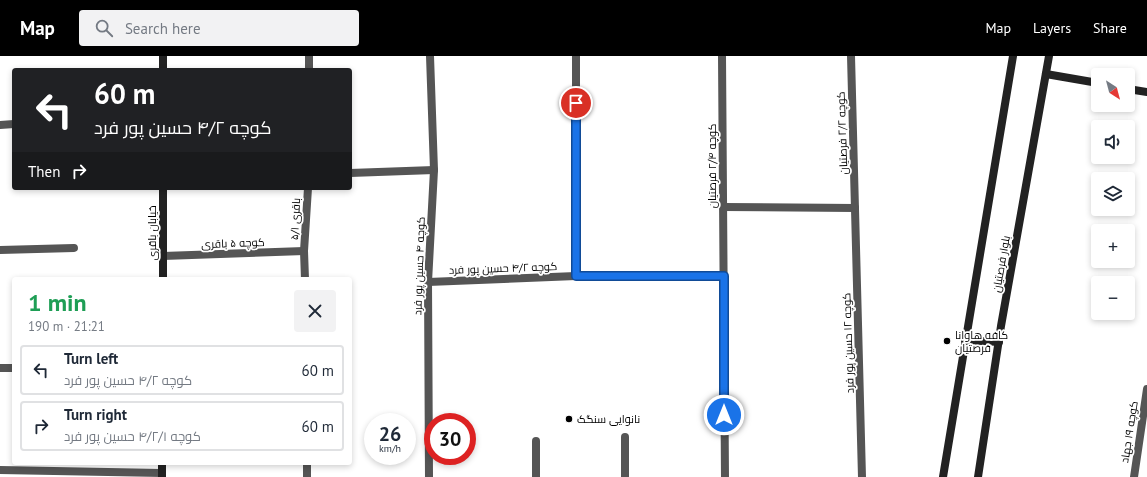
<!DOCTYPE html>
<html lang="en">
<head>
<meta charset="utf-8">
<style>
	body { margin:0; font-family:"PT Sans",Cairo,sans-serif; background:#f2f2f3; color:#1f2937; height:100vh; display:flex; flex-direction:column; font-size:15px; white-space:nowrap }
	* { box-sizing:border-box; margin:0 }
	p { font-size:13px; color:#747a83 }
	.icon { flex:none; width:22px; height:22px; fill:none; stroke:currentColor; stroke-width:2; stroke-linecap:round; stroke-linejoin:round }
	.map { position:relative; flex:1; overflow:hidden }
	.side { position:absolute; left:12px; top:221px; width:340px; height:188px; display:flex; flex-direction:column; background:#fff; border-radius:4px; box-shadow:0 2px 6px #0003 }
	.side>* { flex:none }
	.top-card { position:absolute; left:12px; top:12px; width:340px; height:122px; border-radius:4px; box-shadow:0 2px 6px #0003; background:#202124; color:#fff; overflow:hidden }
	.needle { width:26px; rotate:144deg }
	.tools { position:absolute; left:1091px; top:12px; display:grid; gap:8px }
	.tools a { display:grid; place-items:center; width:44px; height:44px; border-radius:4px; background:#fff; box-shadow:0 2px 6px #0003; font-size:20px }
	.speed { position:absolute; left:364px; top:357px; display:flex; gap:8px; font-size:20px; font-weight:700; text-align:center }
	.speed>* { display:grid; place-content:center; width:52px; height:52px; border-radius:50%; background:#fff; box-shadow:0 2px 6px #0003; line-height:1 }
	.speed small { font-size:10px; font-weight:400 }
	.speed .limit { border:6px solid #d22; background:#fff; color:#111 }
	.pin { position:absolute; display:grid; place-items:center; width:34px; height:34px; color:#fff; margin:-17px; border:2px solid #fff; border-radius:50%; box-shadow:0 1px 4px #0007 }
	.me { position:absolute; width:44px; margin:-22px; rotate:0deg; stroke-linejoin:round; filter:drop-shadow(0 0 3px #0008) }
	.turn { display:flex; align-items:center; gap:14px; height:84px; padding:0 16px; font-size:18px }
	.turn .icon { width:52px; height:52px; stroke-width:2.5 }
	.turn b { display:block; font-size:28px; line-height:34px }
	.then { display:flex; align-items:center; height:38px; padding:0 16px; background:#0003; gap:8px; font-size:15px }
	.round { display:grid; place-items:center; flex:none; width:42px; height:42px; border-radius:4px; background:#f2f2f3 }
	.headline { display:flex; align-items:center; justify-content:space-between; height:68px; padding:0 16px }
	h1 { font-size:24px; font-weight:800; line-height:30px; color:#1e9e55 }
	ul { padding:0; list-style:none }
	li { display:flex; align-items:center; gap:12px; height:50px; margin:0 8px 6px; padding:0 8px; border:2px solid #e0e1e3; border-radius:4px }
	li div { flex:1 }
	li b { display:block; font-size:15px }
	li em { font-style:normal }
	header { display:flex; align-items:center; gap:24px; box-sizing:border-box; height:56px; padding:0 20px; background:#000; color:#fff }
	header strong { font-size:19px }
	nav { display:flex; gap:22px; margin-inline-start:auto; font-size:14px }
	.search { width:280px; height:36px; background:#f2f2f3; display:flex; align-items:center; gap:10px; box-sizing:border-box; padding:0 14px; border-radius:4px; color:#747a83; font-size:15px }
	.map>svg:first-child { display:block }
</style>
</head>
<body>
<header>
<strong>Map</strong>
<div class="search"><svg class="icon" aria-label="search" viewBox="0 0 24 24"><circle cx="10" cy="10" r="6"/><path d="M15 15l6 6"/></svg>Search here</div>
<nav><a>Map</a><a>Layers</a><a>Share</a></nav>
</header>
<div class="map">
<svg width="1147" height="421" viewBox="0 0 1147 421">
	<rect width="100%" height="100%" fill="#fff"/>
	<g fill="none" stroke-linecap="round" stroke-linejoin="round">
		<g stroke="#555" stroke-width="8">
			<path d="M722,0L725,421"/>
			<path d="M851,0L862,421"/>
			<path d="M309,14V0"/>
			<path d="M0,69L14,68"/>
			<path d="M350,117L434,114"/>
			<path d="M723,151L855,152"/>
			<path d="M0,194L74,192"/>
			<path d="M163,200L304,195"/>
			<path d="M576,220V0"/>
			<path d="M305,223L304,195L308,132"/>
			<path d="M428,226L576,220H724"/>
			<path d="M0,312H14"/>
			<path d="M625,381V421"/>
			<path d="M307,407V421"/>
			<path d="M0,414L162,417"/>
			<path d="M429,421L428,226L434,114L430,0"/>
			<path d="M536,421V385"/>
			<path d="M1134,421L1147,333"/>
		</g>
		<g stroke="#222" stroke-width="8">
			<path d="M163,14V0"/>
			<path d="M1046,18L1098,27"/>
			<path d="M1128,33L1147,36"/>
			<path d="M163,223V132"/>
			<path d="M965,284L999,286"/>
			<path d="M162,421V407"/>
			<path d="M943,421L1013,0"/>
			<path d="M978,421L1001,270L1049,0"/>
		</g>
	</g>
	<g fill="none" stroke-linecap="round" stroke-linejoin="round">
		<g stroke="#114b97" stroke-width="10">
			<path id="route" d="M576,47V220H724V359"/>
		</g>
		<use href="#route" stroke="#1a73e8" stroke-width="7"/>
	</g>
	<g fill="#000" stroke="#fff" stroke-width="1.5">
		<circle cx="947" cy="285" r="4"/>
		<circle cx="569" cy="363" r="4"/>
	</g>
	<g text-anchor="middle" dominant-baseline="central" stroke-width="3.5" stroke-linejoin="round" paint-order="stroke">
		<g font-size="11" fill="#000" stroke="#fff">
			<text transform="translate(842 77) rotate(-92)">کوچه ۲/۲ فرصتیان</text>
			<text transform="translate(712 110) rotate(-90)">کوچه ۲/۴ فرصتیان</text>
			<text transform="translate(295 163) rotate(-87)">باقری ۵/۱</text>
			<text transform="translate(152 177) rotate(-90)">خیابان باقری</text>
			<text transform="translate(233 187) rotate(-2)">کوچه ۵ باقری</text>
			<text transform="translate(1001 208) rotate(-80)">بلوار فرصتیان</text>
			<text transform="translate(419 210) rotate(-88)">کوچه ۴ حسین پور فرد</text>
			<text transform="translate(503 212) rotate(-2)">کوچه ۴/۲ حسین پور فرد</text>
			<text transform="translate(848 287) rotate(-92)">کوچه ۱۲ حسین پور فرد</text>
			<text transform="translate(1129 376) rotate(-81)">کوچه ۱۹ جهاد</text>
		</g>
		<g font-size="11" fill="#000" stroke="#fff" text-anchor="start">
			<text x="955" y="279">کافه هاوانا<tspan x="955" dy="13">فرصتیان</tspan></text>
			<text x="577" y="363">نانوایی سنگک</text>
		</g>
	</g>
</svg>
<div class="tools">
<a><svg class="needle" viewBox="-14 -14 28 28"><path d="M0-13l5 13h-10z" fill="#e53935"/><path d="M0 13l5-13h-10z" fill="#747a83"/></svg></a>
<a><svg class="icon" aria-label="sound" viewBox="0 0 24 24"><path d="M4 9h4l5-4v14l-5-4H4zM17 9q2 3 0 6"/></svg></a>
<a><svg class="icon" aria-label="layers" viewBox="0 0 24 24"><path d="M12 4l9 5-9 5-9-5zM3 14l9 5 9-5"/></svg></a>
<a>+</a>
<a>−</a>
</div>
<div class="speed"><div>26<small>km/h</small></div><div class="limit">30</div></div>
<div class="pin" style="left:576px;top:47px;background:#d93025"><svg class="icon" aria-label="arrive" viewBox="0 0 24 24"><path d="M6 21V4h12l-3 4 3 4H6"/></svg></div>
<svg class="me" style="left:724px;top:359px" viewBox="-20 -20 40 40"><circle r="17" fill="#1a73e8" stroke="#fff" stroke-width="3"/><path d="M0-11L8 9 0 5-8 9z" fill="#fff"/></svg>
<div class="top-card">
<div class="turn"><svg class="icon" aria-label="left" viewBox="0 0 24 24"><path d="M17 20v-9H6M10 6l-5 5 5 5"/></svg><div><b>60 m</b>کوچه ۴/۲ حسین پور فرد</div></div>
<div class="then">Then<svg class="icon" aria-label="right" viewBox="0 0 24 24"><path d="M7 20v-9h11M14 6l5 5-5 5"/></svg></div>
</div>
<section class="side">
<div class="headline"><div><h1>1 min</h1><p>190 m · 21:21</p></div><a class="round"><svg class="icon" aria-label="close" viewBox="0 0 24 24"><path d="M6 6l12 12M18 6L6 18"/></svg></a></div>
<ul>
<li><svg class="icon" aria-label="left" viewBox="0 0 24 24"><path d="M17 20v-9H6M10 6l-5 5 5 5"/></svg><div><b>Turn left</b><p>کوچه ۴/۲ حسین پور فرد</p></div><em>60 m</em></li>
<li><svg class="icon" aria-label="right" viewBox="0 0 24 24"><path d="M7 20v-9h11M14 6l5 5-5 5"/></svg><div><b>Turn right</b><p>کوچه ۴/۲/۱ حسین پور فرد</p></div><em>60 m</em></li>
</ul>
</section>
</div>
</body>
</html>
